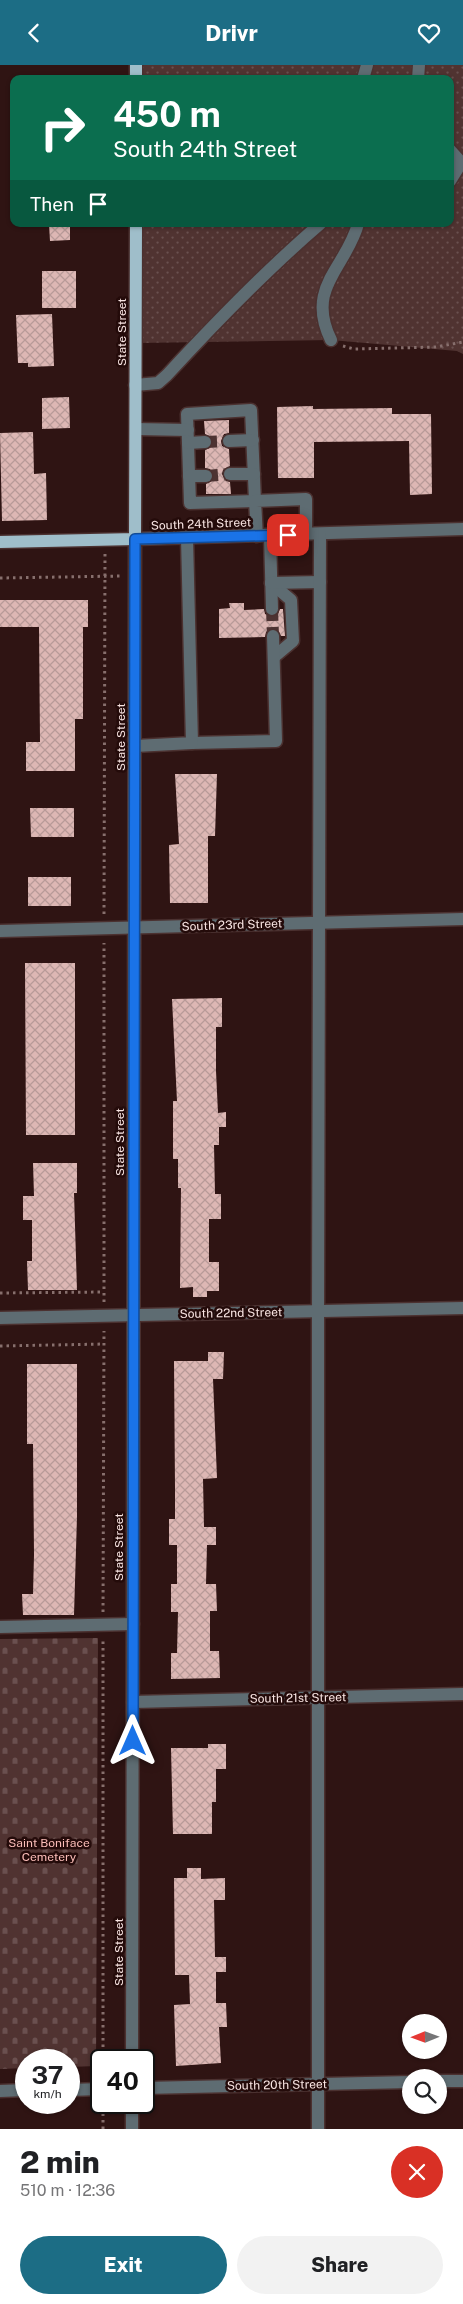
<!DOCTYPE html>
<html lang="en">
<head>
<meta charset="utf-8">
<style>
	body { margin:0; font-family:"Public Sans",sans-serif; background:#f2f2f2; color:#202124; height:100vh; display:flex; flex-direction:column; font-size:19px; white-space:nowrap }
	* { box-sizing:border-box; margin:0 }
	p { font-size:16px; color:#757577 }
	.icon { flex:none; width:28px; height:28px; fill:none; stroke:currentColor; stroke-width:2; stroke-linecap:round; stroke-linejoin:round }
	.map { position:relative; height:2064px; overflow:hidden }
	.sheet { display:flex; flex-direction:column; background:#fff; flex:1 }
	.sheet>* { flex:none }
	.banner { position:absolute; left:10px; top:10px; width:444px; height:152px; border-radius:10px; box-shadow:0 1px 4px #0004; background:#0b6e4f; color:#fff; overflow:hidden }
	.needle { width:32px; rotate:269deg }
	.controls { position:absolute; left:402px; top:1949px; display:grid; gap:10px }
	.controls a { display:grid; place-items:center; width:45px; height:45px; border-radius:50%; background:#fff; box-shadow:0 1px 4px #0004; font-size:25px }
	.speed { position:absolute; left:15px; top:1984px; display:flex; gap:10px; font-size:25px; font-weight:700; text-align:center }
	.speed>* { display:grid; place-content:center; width:65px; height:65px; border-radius:50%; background:#fff; box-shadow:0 1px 4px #0004; line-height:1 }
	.speed small { font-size:12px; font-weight:400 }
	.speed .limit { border:2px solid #111; border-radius:8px; background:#fff; color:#111 }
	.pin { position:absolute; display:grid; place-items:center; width:42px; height:42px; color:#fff; margin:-21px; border-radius:10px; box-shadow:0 2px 8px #0006 }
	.me { position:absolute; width:55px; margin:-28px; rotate:0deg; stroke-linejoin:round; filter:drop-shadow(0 0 4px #0008) }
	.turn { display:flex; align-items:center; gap:18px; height:105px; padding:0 20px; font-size:22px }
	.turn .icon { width:65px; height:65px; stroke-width:2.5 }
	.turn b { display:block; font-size:35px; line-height:42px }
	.then { display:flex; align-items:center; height:48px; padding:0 20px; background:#0003; gap:10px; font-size:19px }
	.round { display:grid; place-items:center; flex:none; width:52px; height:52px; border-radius:26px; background:#f2f2f2 }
	.head { display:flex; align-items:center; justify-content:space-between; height:85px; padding:0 20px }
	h1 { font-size:30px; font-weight:800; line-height:38px }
	.cta { display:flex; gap:10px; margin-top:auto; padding:10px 20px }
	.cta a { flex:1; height:58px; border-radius:30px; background:#1c6d85; color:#fff; font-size:20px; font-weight:800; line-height:58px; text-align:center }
	.cta a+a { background:#f2f2f2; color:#202124 }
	header { display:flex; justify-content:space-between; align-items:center; height:65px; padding:0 20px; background:#1c6d85; color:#fff; font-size:22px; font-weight:800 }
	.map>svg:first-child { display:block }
</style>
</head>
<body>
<header><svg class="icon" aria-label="back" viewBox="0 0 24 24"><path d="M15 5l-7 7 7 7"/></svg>Drivr<svg class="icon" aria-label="heart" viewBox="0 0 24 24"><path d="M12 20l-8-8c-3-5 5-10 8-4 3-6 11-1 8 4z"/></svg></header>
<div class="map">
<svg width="463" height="2064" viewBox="0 0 463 2064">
	<defs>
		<pattern id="grass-dots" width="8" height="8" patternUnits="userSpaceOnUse" patternTransform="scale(1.25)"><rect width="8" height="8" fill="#503331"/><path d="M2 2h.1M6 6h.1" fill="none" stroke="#6a504f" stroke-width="1.8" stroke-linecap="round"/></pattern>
		<pattern id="cemetery-stones" width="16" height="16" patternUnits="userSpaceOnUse" patternTransform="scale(1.25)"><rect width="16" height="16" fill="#503331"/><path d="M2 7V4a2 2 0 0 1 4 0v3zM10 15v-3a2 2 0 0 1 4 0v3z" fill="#6a504f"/></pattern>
		<pattern id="building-cross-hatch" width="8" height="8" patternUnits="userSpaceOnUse" patternTransform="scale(1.25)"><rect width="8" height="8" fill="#ddb7b4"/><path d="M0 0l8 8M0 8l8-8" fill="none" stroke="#b89a98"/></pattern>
	</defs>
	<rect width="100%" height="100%" fill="#2f1413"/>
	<path fill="url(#grass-dots)" d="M136,0H463V289L457,286L331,275L136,278V159H450V14H136Z"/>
	<path fill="url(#cemetery-stones)" d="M98,1573L96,2001L69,2002V1995H26V2003L0,2004V1574Z"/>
	<g fill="url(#building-cross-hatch)">
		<path d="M49,159H70V175L50,176Z"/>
		<rect x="42" y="206" width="34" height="37"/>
		<path d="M52,249L54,301L28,302V298H18L16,250Z"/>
		<path d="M69,332L70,363L42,364V333Z"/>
		<path d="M313,341V344L392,343V349H431L432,429L410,430L409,376L314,377V413H278L277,342Z"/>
		<path d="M229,355V368L224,369L221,376L222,381L229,384L230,401L223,405L222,409L226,416L230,417L231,429H206V419L213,415L214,411L210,404L205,403V385L210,383L213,377L211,372L205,369L204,356Z"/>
		<path d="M33,367L34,409L46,408L47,455L2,456L0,368Z"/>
		<path d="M0,535H88V562H83V654H75V706H26V677H40L39,562H0Z"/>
		<path d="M229,538H244V545L264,544L265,549L272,552L277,551L280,544H283L285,571H281L277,564L272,563L266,567L265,572L219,573V544L230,543Z"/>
		<path d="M175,709H217L215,771H208V838H170L169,780L179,779Z"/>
		<path d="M30,743H74V772H31Z"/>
		<rect x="28" y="812" width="43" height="29"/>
		<path d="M25,898H75V1070H26Z"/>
		<path d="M222,933V962H216V1006L218,1048L226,1047V1062H219V1080H214L215,1129H221V1154H209V1197H219V1226H207V1232H193V1222L180,1223L181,1123H178V1094H173V1036H177L172,934Z"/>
		<path d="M33,1098H77V1128H74L77,1225H28L27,1196H32V1155H23V1131H34Z"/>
		<path d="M208,1287H224L223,1314H213L217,1413L203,1414L204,1462H216V1480H207L206,1519H216L217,1546H210V1586H219L220,1613L171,1614V1588H177L178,1547H171V1519H177V1480H169V1454H175V1423L174,1296H208Z"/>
		<path d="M27,1299H77V1452L74,1550H23L22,1529H33L34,1490L33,1379H27Z"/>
		<path d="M208,1679H226V1704H216V1737H212V1769H173L171,1683H208Z"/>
		<path d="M187,1803H201V1814L225,1813V1835H214L215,1892H226V1907H216V1938H226L227,1962H219L221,1998L176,2001L174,1940L190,1939L189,1910H175L174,1813H187Z"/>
	</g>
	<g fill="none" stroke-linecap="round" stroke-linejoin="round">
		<g stroke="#4d3332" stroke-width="12" stroke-dasharray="12 6" stroke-linecap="butt">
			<path d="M205,377L229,376"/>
			<path d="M206,411L230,409"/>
			<path d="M272,544L273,571"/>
		</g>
		<g stroke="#4b3130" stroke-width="15">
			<g id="minor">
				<path d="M363,14L367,0"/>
				<path d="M418,14L419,0"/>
				<path d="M450,85L459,95L460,100L450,116"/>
				<path d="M331,275C305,222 346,203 358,159"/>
				<path d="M135,320L158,318L167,310C216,257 265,206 320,159"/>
				<path d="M251,345L255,436L190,438L187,349Z"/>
				<path d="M136,364L188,365"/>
				<path d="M229,376L253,375"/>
				<path d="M188,378L205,377"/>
				<path d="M230,409H254"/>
				<path d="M189,411H206"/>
				<path d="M257,471L255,436L306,434V469"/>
				<path d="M270,471L272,544"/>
				<path d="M271,518L291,535L293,576L274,592"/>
				<path d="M271,518L320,517"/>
				<path d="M192,678L276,676L273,571"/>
				<path d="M135,681L192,678L187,473"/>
				<path d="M0,866L463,854"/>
				<path d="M0,1253L463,1243"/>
				<path d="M0,1562L133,1559"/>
				<path d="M133,1637L463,1629"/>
				<path d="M132,1995L135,474L463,464"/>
				<path d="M439,2016H463"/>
				<path d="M144,2023L411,2017"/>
				<path d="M69,2025L101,2024"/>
				<path d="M0,2026L26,2025"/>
				<path d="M132,2064V2038"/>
				<path d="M318,2064V1246L320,469"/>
			</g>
		</g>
		<g stroke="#4b3130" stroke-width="15">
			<g id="major">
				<path d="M136,14V0"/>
				<path d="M0,477L135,474L136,159"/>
			</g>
		</g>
		<g stroke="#876f6d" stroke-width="3" stroke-dasharray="2.5 4" stroke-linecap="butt">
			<path d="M343,281L354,284L436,282L463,277"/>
			<path d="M0,513L122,511"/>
			<path d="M104,849L105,488"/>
			<path d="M0,1228L104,1227"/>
			<path d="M104,1237V878"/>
			<path d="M0,1281L104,1279"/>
			<path d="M103,1547L104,1266"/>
			<path d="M103,1995V1573"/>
			<path d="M103,2064V2038"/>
		</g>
		<use href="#minor" stroke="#5e6c72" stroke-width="12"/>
		<use href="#major" stroke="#9fbeca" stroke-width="12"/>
	</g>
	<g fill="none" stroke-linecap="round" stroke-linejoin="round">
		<g stroke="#114b97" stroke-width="12">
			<path id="route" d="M133,1676L135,474L288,470"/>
		</g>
		<use href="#route" stroke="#1a73e8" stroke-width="9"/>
	</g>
	<g text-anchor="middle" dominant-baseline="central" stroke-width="5" stroke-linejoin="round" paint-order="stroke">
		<g font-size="12" fill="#f9e5e3" stroke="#240b0a">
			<text transform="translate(122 267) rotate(-90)">State Street</text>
			<text transform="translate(201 459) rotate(-2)">South 24th Street</text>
			<text transform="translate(121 672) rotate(-90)">State Street</text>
			<text transform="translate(232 860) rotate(-2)">South 23rd Street</text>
			<text transform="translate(120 1077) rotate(-90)">State Street</text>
			<text transform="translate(231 1248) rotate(-1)">South 22nd Street</text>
			<text transform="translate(119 1482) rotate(-90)">State Street</text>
			<text transform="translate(298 1633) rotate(-1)">South 21st Street</text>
			<text transform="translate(119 1887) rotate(-90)">State Street</text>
			<text transform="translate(277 2020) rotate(-1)">South 20th Street</text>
		</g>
		<g font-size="12" fill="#fbbdb8" stroke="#240b0a">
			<text x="49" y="1778">Saint Boniface<tspan x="49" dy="14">Cemetery</tspan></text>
		</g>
	</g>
</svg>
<div class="controls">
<a><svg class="needle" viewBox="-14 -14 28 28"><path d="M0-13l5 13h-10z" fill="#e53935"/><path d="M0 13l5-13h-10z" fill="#757577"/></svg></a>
<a><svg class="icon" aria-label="search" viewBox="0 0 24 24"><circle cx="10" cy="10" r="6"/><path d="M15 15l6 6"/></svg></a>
</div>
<div class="speed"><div>37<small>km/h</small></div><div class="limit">40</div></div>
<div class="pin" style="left:288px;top:470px;background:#d93025"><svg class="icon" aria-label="arrive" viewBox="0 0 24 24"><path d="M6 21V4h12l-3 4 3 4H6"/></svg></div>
<svg class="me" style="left:133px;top:1676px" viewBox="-20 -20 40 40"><path d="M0-17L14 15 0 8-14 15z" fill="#1a73e8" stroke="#fff" stroke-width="4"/></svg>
<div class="banner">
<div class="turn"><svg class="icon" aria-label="right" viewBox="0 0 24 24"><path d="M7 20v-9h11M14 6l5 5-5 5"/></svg><div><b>450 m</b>South 24th Street</div></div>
<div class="then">Then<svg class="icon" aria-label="arrive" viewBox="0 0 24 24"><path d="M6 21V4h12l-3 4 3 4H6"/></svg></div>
</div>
</div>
<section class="sheet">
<div class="head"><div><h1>2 min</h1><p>510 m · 12:36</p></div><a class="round" style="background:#d93025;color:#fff"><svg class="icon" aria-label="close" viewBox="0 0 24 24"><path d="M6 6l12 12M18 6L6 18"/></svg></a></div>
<div class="cta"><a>Exit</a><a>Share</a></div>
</section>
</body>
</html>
